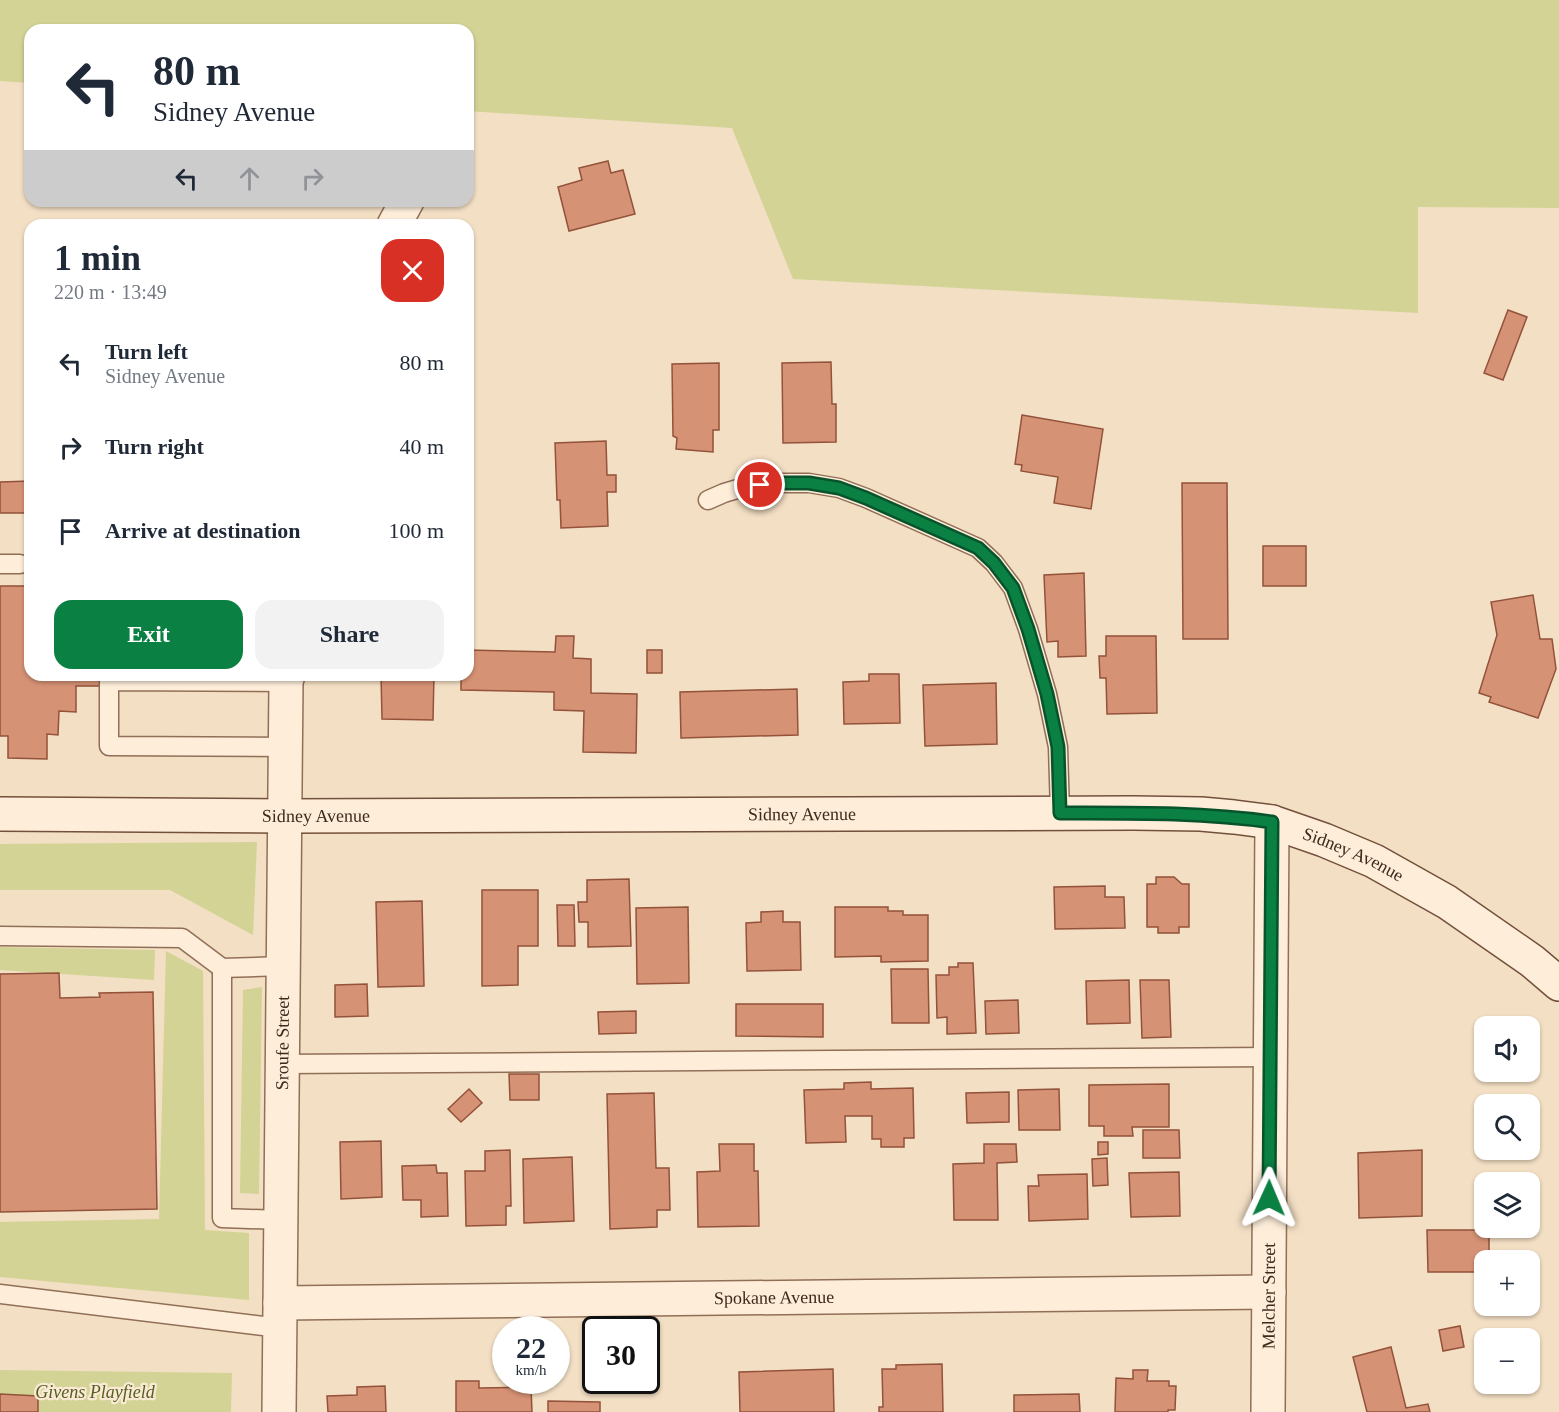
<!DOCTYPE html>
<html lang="en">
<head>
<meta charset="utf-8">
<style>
	body { margin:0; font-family:Georgia,serif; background:#f2f2f3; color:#1f2937; height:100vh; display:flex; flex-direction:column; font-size:22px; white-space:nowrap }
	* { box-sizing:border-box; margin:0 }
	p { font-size:20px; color:#747a83 }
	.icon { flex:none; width:33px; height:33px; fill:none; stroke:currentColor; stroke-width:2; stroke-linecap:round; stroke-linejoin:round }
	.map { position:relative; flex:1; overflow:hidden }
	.side { position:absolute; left:24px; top:219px; width:450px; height:462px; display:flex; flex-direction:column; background:#fff; border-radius:18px; box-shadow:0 2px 4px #0004 }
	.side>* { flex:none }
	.top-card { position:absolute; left:24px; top:24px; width:450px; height:183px; border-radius:18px; box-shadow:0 2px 4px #0004; background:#fff; color:#1f2937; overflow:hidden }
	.buttons { position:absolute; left:1474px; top:1016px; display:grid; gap:12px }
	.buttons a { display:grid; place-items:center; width:66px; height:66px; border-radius:12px; background:#fff; box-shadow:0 2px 4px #0004; font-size:30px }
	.speed { position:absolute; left:492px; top:1316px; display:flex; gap:12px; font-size:30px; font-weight:700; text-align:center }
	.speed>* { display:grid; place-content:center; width:78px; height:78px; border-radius:50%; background:#fff; box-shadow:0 2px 4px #0004; line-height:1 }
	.speed small { font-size:15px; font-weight:400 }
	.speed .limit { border:3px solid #111; border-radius:9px; background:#fff; color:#111 }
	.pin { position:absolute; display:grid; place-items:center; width:51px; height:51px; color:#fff; margin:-26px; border:3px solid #fff; border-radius:50%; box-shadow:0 2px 6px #0007 }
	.me { position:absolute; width:66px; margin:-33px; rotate:1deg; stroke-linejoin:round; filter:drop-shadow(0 0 4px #0008) }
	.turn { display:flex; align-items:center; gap:21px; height:126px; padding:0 30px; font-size:27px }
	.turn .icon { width:78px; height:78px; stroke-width:2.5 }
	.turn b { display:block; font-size:42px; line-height:51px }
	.lanes { display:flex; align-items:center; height:57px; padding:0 30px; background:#0003; justify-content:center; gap:30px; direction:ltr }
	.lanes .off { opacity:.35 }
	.round { display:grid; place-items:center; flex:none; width:63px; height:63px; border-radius:18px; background:#f2f2f3 }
	.headline { display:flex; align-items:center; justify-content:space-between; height:102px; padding:0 30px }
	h1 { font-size:36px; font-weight:600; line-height:45px }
	.cta { display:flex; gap:12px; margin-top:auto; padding:12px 30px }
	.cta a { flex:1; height:69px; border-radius:18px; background:#0b8043; color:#fff; font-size:24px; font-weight:600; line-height:69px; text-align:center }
	.cta a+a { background:#f2f2f3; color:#1f2937 }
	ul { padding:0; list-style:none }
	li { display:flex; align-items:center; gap:18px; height:84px; padding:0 30px }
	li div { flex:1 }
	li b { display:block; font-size:22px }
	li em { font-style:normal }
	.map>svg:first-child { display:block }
</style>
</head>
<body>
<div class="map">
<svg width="1559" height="1412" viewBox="0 0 1559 1412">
	<rect width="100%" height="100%" fill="#f3dfc4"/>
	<g fill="#d3d396">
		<path d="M0,0H1559V208L1418,207V313L793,279L732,128L468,111V30H30V83L0,81Z"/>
		<path d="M257,842L253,935L170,890H0V844Z"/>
		<path d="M0,947L155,950L154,980L0,970Z"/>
		<path d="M166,951L203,971L205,1230L249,1233V1300L0,1277V1222L159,1219Z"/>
		<path d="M262,987L259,1194L240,1193L243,990Z"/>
		<path d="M0,1370L232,1373L231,1412H0Z"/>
	</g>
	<g fill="#d69275" stroke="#93523a" stroke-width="1.5">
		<path d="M608,161L611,173L623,170L635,214L569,231L558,187L582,180L579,168Z"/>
		<path d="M1508,310L1527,317L1503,380L1484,373Z"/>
		<path d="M831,362L832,404H836V442L783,443L782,363Z"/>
		<path d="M719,363V430H713V452L676,449L677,438L673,436L672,364Z"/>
		<path d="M1022,415L1103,429L1091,509L1054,503L1058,477L1021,471L1022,465L1015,464Z"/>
		<path d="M606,441L607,475H616V492H607L608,526L561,528L560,500H557L555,443Z"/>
		<path d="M30,481V513H0V482Z"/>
		<path d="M1182,483H1227L1228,639H1183Z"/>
		<rect x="1263" y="546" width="43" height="40"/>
		<path d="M1084,573L1086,656L1058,657V641L1047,642L1044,575Z"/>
		<path d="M0,586H30V675H100V686H76V712L59,711L58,735L47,734V759L8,758V736H0Z"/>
		<path d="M1533,595L1540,639H1552L1556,669L1538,718L1489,702L1491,697L1479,693L1497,635L1491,602Z"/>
		<path d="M556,636H574L573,658L591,659V693L637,694L636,753L583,752L584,711L554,710V692L461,690V675H468V650L555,652Z"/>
		<path d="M1106,636H1156L1157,713L1107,714L1106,678H1100L1099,656H1106Z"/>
		<rect x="647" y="650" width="15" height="23"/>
		<path d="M869,674H899L900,723L844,724L843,682L869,681Z"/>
		<path d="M381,675H434L433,720L382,719Z"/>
		<path d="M996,683L997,744L925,746L923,685Z"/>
		<path d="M797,689L798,735L681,738L680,692Z"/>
		<path d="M1156,877H1174L1182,884H1189V927H1179V933H1158V927H1147V884H1156Z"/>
		<path d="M629,879L631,946L588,947V922H579L578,902H587V880Z"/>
		<path d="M1105,886V897H1124L1125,928L1055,929L1054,887Z"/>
		<path d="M482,890H538V946H518V985L482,986Z"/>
		<path d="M422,901L424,986L378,987L376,902Z"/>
		<path d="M557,905H574L575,946H558Z"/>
		<path d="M688,907L689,983L637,984L636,908Z"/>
		<path d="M835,907H888V911H903V915H928V961L881,962V956L835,957Z"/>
		<path d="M783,911V922H800L801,970L747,971L746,923L761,922V912Z"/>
		<path d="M958,963H973L976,1033L947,1034V1017L937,1018L936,975H949V967H958Z"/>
		<path d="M891,969H928L929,1023H892Z"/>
		<path d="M59,973L60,998L100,997L99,993L153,992L157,1209L0,1212V974Z"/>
		<path d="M1129,980L1130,1023L1087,1024L1086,981Z"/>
		<path d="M1140,980H1169L1171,1037L1142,1038Z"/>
		<path d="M367,984L368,1016L335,1017V985Z"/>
		<path d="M1018,1000L1019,1033L986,1034L985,1001Z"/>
		<path d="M736,1004H823V1037L736,1036Z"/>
		<path d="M636,1011V1033L599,1034L598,1012Z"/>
		<path d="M509,1074H539V1100H510Z"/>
		<path d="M871,1082V1089L913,1088L914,1138H904V1147H881V1139H872V1116H845L846,1142L806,1143L804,1090L844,1089V1083Z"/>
		<path d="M1169,1084V1127H1132L1133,1136H1104V1126H1089V1085Z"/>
		<path d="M469,1089L482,1103L461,1122L448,1109Z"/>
		<path d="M1059,1089L1060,1130H1019L1018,1090Z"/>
		<path d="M1009,1092V1122L967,1123L966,1093Z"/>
		<path d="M654,1093L656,1168H669L670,1210H657V1227L610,1229L607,1094Z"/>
		<path d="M1143,1130H1179L1180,1158H1143Z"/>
		<path d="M381,1141L382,1197L341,1199L340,1142Z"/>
		<path d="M1098,1142H1108V1154L1098,1155Z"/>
		<path d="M719,1144H754V1171H758L759,1226L698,1227L697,1172L720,1171Z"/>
		<path d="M984,1144H1016L1017,1162L997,1163L998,1220H954L953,1164L984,1163Z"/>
		<path d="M510,1150L511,1206H506V1225L466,1226L465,1171H485V1151Z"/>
		<path d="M1422,1150V1216L1359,1218L1358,1153Z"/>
		<path d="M572,1157L574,1221L524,1223L523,1159Z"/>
		<path d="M1107,1158L1108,1185L1093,1186L1092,1159Z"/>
		<path d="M436,1165L437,1173H447L448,1216L421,1217V1200H403L402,1166Z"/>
		<path d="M1179,1172L1180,1216L1131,1217L1129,1173Z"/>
		<path d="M1087,1174L1088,1219L1029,1221L1028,1186H1039L1038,1175Z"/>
		<path d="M1427,1230H1489V1260H1485V1272H1428Z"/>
		<path d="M1460,1326L1464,1347L1443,1351L1439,1330Z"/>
		<path d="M1391,1347L1406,1408L1428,1404L1430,1412H1367L1353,1357Z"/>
		<path d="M942,1364L943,1412H879V1407H883L882,1369H896V1365Z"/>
		<path d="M833,1369L834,1412H740L739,1372Z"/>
		<path d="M1133,1370H1148L1147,1381H1169V1386H1176L1175,1410H1168V1412H1115L1116,1378L1133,1379Z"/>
		<path d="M456,1381H479V1388L531,1387L532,1412H456Z"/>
		<path d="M385,1386L386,1412H328L327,1396L357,1395V1387Z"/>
		<path d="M0,1394L38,1396V1412H0Z"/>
		<path d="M1079,1394L1080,1412H1014V1395Z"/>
		<path d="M548,1401L600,1402V1412H548Z"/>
	</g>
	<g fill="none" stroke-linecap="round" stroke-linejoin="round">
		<g stroke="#916f57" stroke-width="21">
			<g id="service">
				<path d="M708,500L724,493L744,487L775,483H809L839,488L866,498L978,548L994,563L1013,588L1028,629L1047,694L1058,747L1060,813"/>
				<path d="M0,564H20"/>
				<path d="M286,747L109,746V681L286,682"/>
				<path d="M0,936L182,938L222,968L283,966"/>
				<path d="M222,968V1218L281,1220"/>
				<path d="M282,1064L1271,1057"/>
				<path d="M0,1294L280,1328"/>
			</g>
		</g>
		<g stroke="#916f57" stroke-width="36">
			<g id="minor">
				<path d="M394,225L407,201"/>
				<path id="s1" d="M280,1303L1269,1292"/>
				<path id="s2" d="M279,1412L286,682L288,675"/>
				<path id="s3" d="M1268,1412L1272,822"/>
			</g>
		</g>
		<g stroke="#73503b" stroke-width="36">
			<g id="secondary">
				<path id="s4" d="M0,814L285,816L1133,813L1201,814L1234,817L1272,822L1324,840L1374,861L1447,902L1532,961L1559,984"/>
			</g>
		</g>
		<use href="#service" stroke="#fdedd9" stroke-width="18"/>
		<use href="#minor" stroke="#fdedd9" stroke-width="33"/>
		<use href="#secondary" stroke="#fdedd9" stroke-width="33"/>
	</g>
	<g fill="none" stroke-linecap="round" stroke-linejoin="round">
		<g stroke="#07532c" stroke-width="15">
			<path id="route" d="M760,485L775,483H809L839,488L866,498L978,548L994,563L1013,588L1028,629L1047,694L1058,747L1060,813C1131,813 1201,812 1272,822L1269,1198"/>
		</g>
		<use href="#route" stroke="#0b8043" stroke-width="10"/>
	</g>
	<g text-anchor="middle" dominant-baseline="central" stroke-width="4.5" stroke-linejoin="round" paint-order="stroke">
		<g font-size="18" fill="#3f291d" stroke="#faead5">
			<text stroke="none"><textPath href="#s4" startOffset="802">Sidney Avenue</textPath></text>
			<text stroke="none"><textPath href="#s4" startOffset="316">Sidney Avenue</textPath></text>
			<text stroke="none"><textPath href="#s4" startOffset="1360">Sidney Avenue</textPath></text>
			<text stroke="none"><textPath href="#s2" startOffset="369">Sroufe Street</textPath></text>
			<text stroke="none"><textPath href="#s1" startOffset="494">Spokane Avenue</textPath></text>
			<text stroke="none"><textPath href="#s3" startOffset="116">Melcher Street</textPath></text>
		</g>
		<g font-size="18" font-style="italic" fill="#565e21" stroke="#faead5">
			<text x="95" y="1392">Givens Playfield</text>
		</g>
	</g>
</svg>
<div class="buttons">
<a><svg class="icon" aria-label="sound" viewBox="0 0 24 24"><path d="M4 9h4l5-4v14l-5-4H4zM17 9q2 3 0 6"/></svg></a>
<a><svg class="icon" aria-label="search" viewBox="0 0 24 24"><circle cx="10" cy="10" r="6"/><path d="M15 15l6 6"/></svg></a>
<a><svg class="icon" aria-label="layers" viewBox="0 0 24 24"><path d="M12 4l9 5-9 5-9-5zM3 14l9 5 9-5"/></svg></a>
<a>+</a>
<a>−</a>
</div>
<div class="speed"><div>22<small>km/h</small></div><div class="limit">30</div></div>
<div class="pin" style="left:760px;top:485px;background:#d93025"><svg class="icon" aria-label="arrive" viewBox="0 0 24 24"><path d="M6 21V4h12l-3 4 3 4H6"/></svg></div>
<svg class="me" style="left:1269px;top:1198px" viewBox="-20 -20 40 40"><path d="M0-17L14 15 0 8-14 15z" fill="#0b8043" stroke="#fff" stroke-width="4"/></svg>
<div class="top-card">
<div class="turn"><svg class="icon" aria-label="left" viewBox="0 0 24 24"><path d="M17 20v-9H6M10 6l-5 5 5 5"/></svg><div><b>80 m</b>Sidney Avenue</div></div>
<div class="lanes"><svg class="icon" aria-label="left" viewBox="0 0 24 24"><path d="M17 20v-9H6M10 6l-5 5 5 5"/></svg><svg class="icon off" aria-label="ahead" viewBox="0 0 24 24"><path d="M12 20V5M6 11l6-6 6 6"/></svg><svg class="icon off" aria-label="right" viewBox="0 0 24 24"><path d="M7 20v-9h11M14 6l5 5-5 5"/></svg></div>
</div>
<section class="side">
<div class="headline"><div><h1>1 min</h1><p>220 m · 13:49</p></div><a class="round" style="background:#d93025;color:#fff"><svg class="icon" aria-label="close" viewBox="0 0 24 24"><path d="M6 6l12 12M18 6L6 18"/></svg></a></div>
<ul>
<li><svg class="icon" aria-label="left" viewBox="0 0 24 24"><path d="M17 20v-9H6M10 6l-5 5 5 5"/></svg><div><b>Turn left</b><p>Sidney Avenue</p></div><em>80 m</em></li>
<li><svg class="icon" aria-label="right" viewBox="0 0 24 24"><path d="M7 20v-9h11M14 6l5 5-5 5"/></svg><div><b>Turn right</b></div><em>40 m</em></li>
<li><svg class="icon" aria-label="arrive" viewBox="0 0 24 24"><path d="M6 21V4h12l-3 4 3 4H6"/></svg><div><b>Arrive at destination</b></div><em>100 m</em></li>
</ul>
<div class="cta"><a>Exit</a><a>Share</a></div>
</section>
</div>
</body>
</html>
